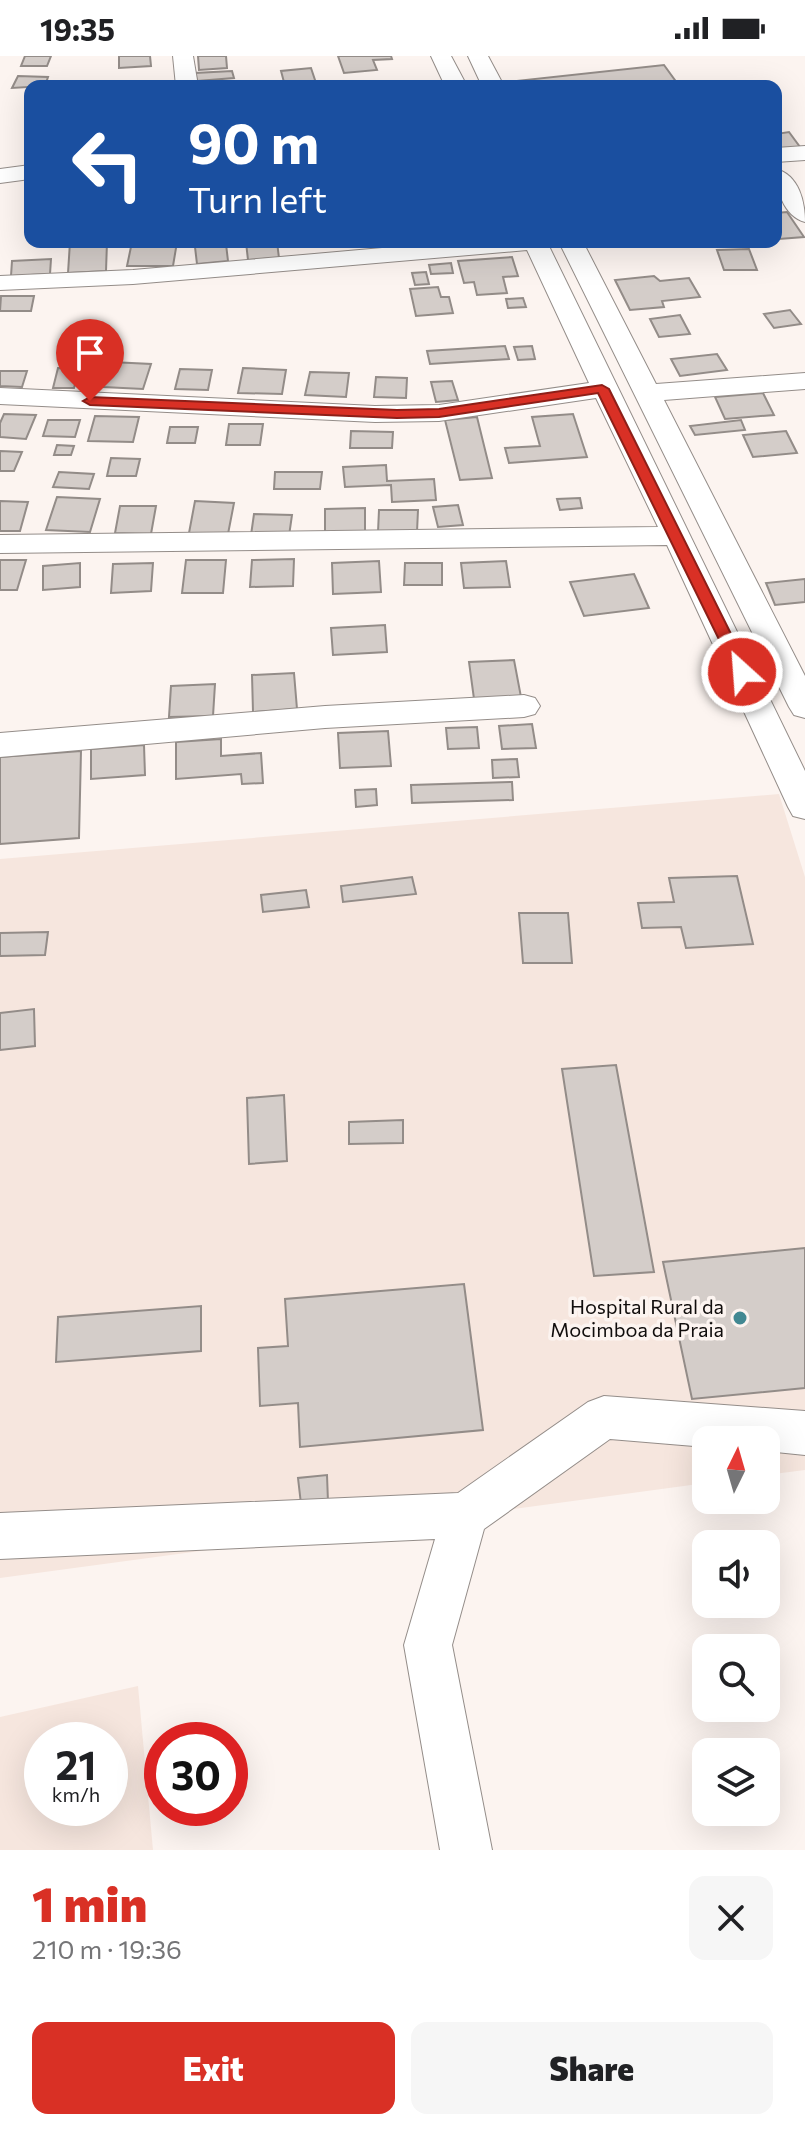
<!DOCTYPE html>
<html lang="en">
<head>
<meta charset="utf-8">
<style>
	body { margin:0; font-family:Commissioner,sans-serif; background:#f6f6f6; color:#202124; height:100vh; display:flex; flex-direction:column; font-size:30px; white-space:nowrap }
	* { box-sizing:border-box; margin:0 }
	p { font-size:26px; color:#757577 }
	.icon { flex:none; width:44px; height:44px; fill:none; stroke:currentColor; stroke-width:2; stroke-linecap:round; stroke-linejoin:round }
	.map { position:relative; height:1794px; overflow:hidden }
	.details { display:flex; flex-direction:column; background:#fff; flex:1 }
	.details>* { flex:none }
	.top-card { position:absolute; left:24px; top:24px; width:758px; height:168px; border-radius:16px; box-shadow:0 8px 32px #0002; background:#1a4fa0; color:#fff; overflow:hidden }
	.needle { width:52px; rotate:5deg }
	.tools { position:absolute; left:692px; top:1370px; display:grid; gap:16px }
	.tools a { display:grid; place-items:center; width:88px; height:88px; border-radius:16px; background:#fff; box-shadow:0 8px 32px #0002; font-size:40px }
	.speed { position:absolute; left:24px; top:1666px; display:flex; gap:16px; font-size:40px; font-weight:700; text-align:center }
	.speed>* { display:grid; place-content:center; width:104px; height:104px; border-radius:50%; background:#fff; box-shadow:0 8px 32px #0002; line-height:1 }
	.speed small { font-size:20px; font-weight:400 }
	.speed .limit { border:12px solid #d22; background:#fff; color:#111 }
	.pin { position:absolute; display:grid; place-items:center; width:68px; height:68px; color:#fff; margin:-82px -34px; border-radius:50% 50% 50% 0; rotate:-45deg; box-shadow:0 0 8px #0007 }
	.pin .icon { rotate:45deg }
	.me { position:absolute; width:88px; margin:-44px; rotate:334deg; stroke-linejoin:round; filter:drop-shadow(0 0 6px #0008) }
	.turn { display:flex; align-items:center; gap:28px; height:168px; padding:0 32px; font-size:36px }
	.turn .icon { width:104px; height:104px; stroke-width:2.5 }
	.turn b { display:block; font-size:56px; line-height:68px }
	.round { display:grid; place-items:center; flex:none; width:84px; height:84px; border-radius:16px; background:#f6f6f6 }
	.head { display:flex; align-items:center; justify-content:space-between; height:136px; padding:0 32px }
	h1 { font-size:48px; font-weight:800; line-height:60px; color:#d93025 }
	.primary-button { display:flex; gap:16px; margin-top:auto; padding:16px 32px }
	.primary-button a { flex:1; height:92px; border-radius:16px; background:#d93025; color:#fff; font-size:32px; font-weight:800; line-height:92px; text-align:center }
	.primary-button a+a { background:#f6f6f6; color:#202124 }
	.status { display:flex; justify-content:space-between; align-items:center; height:56px; padding:0 40px; background:#fff; direction:ltr }
	.status svg { height:22px; fill:currentColor }
	.map>svg:first-child { display:block }
</style>
</head>
<body>
<div class="status"><b>19:35</b><svg viewBox="0 0 49 12"><path d="M0 12V9h3v3zM5 12V6h3v6zM10 12V3h3v9zM15 12V0h3v12zM26 1h20v11H26zM47 4h2v5h-2z"/></svg></div>
<div class="map">
<svg width="805" height="1794" viewBox="0 0 805 1794">
	<rect width="100%" height="100%" fill="#fcf4f0"/>
	<g fill="#f6e6de" fill-rule="evenodd">
		<path d="M779,738L805,821V1414L766,1419V1384H706V1427L0,1522V803Z"/>
		<path d="M138,1630L153,1794H0V1661ZM42,1684H110V1752H42Z"/>
	</g>
	<g fill="#d4cdc9" stroke="#938c88" stroke-width="2">
		<path d="M25,0H51L47,10H21Z"/>
		<path d="M119,0H150L151,10L119,12Z"/>
		<path d="M198,0H226L227,12L199,14Z"/>
		<path d="M338,0H391L392,3L373,4L377,14L344,17Z"/>
		<path d="M664,9L677,27L648,30H519L516,25Z"/>
		<path d="M311,12L317,30H285L281,15Z"/>
		<path d="M232,15L234,22L197,25L195,17Z"/>
		<path d="M18,20L48,21L45,30L12,32Z"/>
		<path d="M789,76L800,91L776,94V78Z"/>
		<path d="M787,156L804,181L779,183L776,178V157Z"/>
		<path d="M70,186H107L106,215L68,217Z"/>
		<path d="M132,186H177L173,210H127Z"/>
		<path d="M246,186H277L279,202L248,204Z"/>
		<path d="M226,188L228,205L197,208L195,191Z"/>
		<path d="M749,193L757,214H724L717,194Z"/>
		<path d="M512,201L518,220L503,221L507,237L477,239L474,226L464,227L458,205Z"/>
		<path d="M51,203L50,218L11,220L12,205Z"/>
		<path d="M451,207L453,217L431,218L429,209Z"/>
		<path d="M426,216L429,228L415,229L412,217Z"/>
		<path d="M654,220L660,225L689,222L700,241L662,245L664,251L630,254L615,224Z"/>
		<path d="M438,231L441,241H449L453,257L416,260L410,233Z"/>
		<path d="M1,240H34L31,255H0Z"/>
		<path d="M523,242L526,251L508,252L506,243Z"/>
		<path d="M790,254L801,268L774,272L764,258Z"/>
		<path d="M680,259L690,278L659,281L650,263Z"/>
		<path d="M505,290L509,303L430,308L427,295Z"/>
		<path d="M532,290L535,303L518,304L514,291Z"/>
		<path d="M717,298L727,314L680,320L671,303Z"/>
		<path d="M111,306L151,308L143,333L103,331Z"/>
		<path d="M58,312L79,313L74,332H53Z"/>
		<path d="M243,312L286,314L282,338L238,337Z"/>
		<path d="M180,313L212,314L208,334L175,333Z"/>
		<path d="M0,315H27L22,331L0,330Z"/>
		<path d="M310,316L349,317L346,341L305,339Z"/>
		<path d="M376,321L407,322L406,342L374,341Z"/>
		<path d="M452,325L458,344L436,346L431,326Z"/>
		<path d="M763,337L774,359L725,363L715,341Z"/>
		<path d="M4,358L36,359L26,383L0,381V367Z"/>
		<path d="M573,358L587,401L509,407L505,392L540,390L532,361Z"/>
		<path d="M95,360L139,361L133,386L88,385Z"/>
		<path d="M477,361L492,422L460,424L445,364Z"/>
		<path d="M48,364H80L75,381L43,380Z"/>
		<path d="M741,364L745,374L695,379L690,370Z"/>
		<path d="M229,368H263L260,389H226Z"/>
		<path d="M170,371H198L195,387H167Z"/>
		<path d="M351,375L393,376L392,392H350Z"/>
		<path d="M786,375L797,397L753,401L743,379Z"/>
		<path d="M57,389L74,390L71,399H54Z"/>
		<path d="M0,395L22,396L14,415H0Z"/>
		<path d="M111,402L140,403L136,420H107Z"/>
		<path d="M386,409L387,425L434,423L436,444L392,446L391,429L345,431L343,411Z"/>
		<path d="M59,416L94,418L89,433L53,431Z"/>
		<path d="M275,416H322L320,433H274Z"/>
		<path d="M57,441L100,443L90,476L46,474Z"/>
		<path d="M580,442L582,452L560,454L557,443Z"/>
		<path d="M0,445L28,446L20,475H0Z"/>
		<path d="M195,445L234,447L228,478L189,477Z"/>
		<path d="M458,449L463,469L438,471L433,451Z"/>
		<path d="M120,450H156L151,478L115,477Z"/>
		<path d="M365,452V476H325V453Z"/>
		<path d="M379,454H418L417,476H378Z"/>
		<path d="M254,458L292,459L289,480L251,479Z"/>
		<path d="M294,503L293,530L250,531L252,504Z"/>
		<path d="M0,504H26L17,534H0Z"/>
		<path d="M186,504H226L223,537H182Z"/>
		<path d="M379,505L381,536L333,538L332,507Z"/>
		<path d="M506,505L510,531L464,532L461,507Z"/>
		<path d="M80,507V531L43,534V510Z"/>
		<path d="M153,507L151,535L111,537L113,508Z"/>
		<path d="M405,507H442V529H404Z"/>
		<path d="M634,518L649,552L584,560L570,526Z"/>
		<path d="M805,523V546L775,549L766,527Z"/>
		<path d="M385,569L387,596L333,599L331,572Z"/>
		<path d="M514,604L521,641L474,643L469,606Z"/>
		<path d="M294,617L297,653L253,656L252,619Z"/>
		<path d="M215,628L213,660L169,661L171,630Z"/>
		<path d="M532,668L536,692L502,693L499,670Z"/>
		<path d="M477,671L479,692L448,693L446,672Z"/>
		<path d="M388,675L391,710L340,712L338,677Z"/>
		<path d="M221,683V700L261,697L263,727L242,728L241,718L176,723V686Z"/>
		<path d="M144,689L145,719L91,723V693Z"/>
		<path d="M81,695L79,782L0,788V701Z"/>
		<path d="M517,703L519,721L493,722L492,704Z"/>
		<path d="M512,726L513,744L412,747L411,729Z"/>
		<path d="M376,733L377,749L356,751L355,734Z"/>
		<path d="M737,820L753,888L686,892L681,871L642,872L638,847L674,846L669,822Z"/>
		<path d="M412,821L416,838L343,846L341,830Z"/>
		<path d="M306,834L309,851L263,856L261,839Z"/>
		<path d="M519,857H568L572,907H523Z"/>
		<path d="M48,876L45,899L0,900V877Z"/>
		<path d="M34,953L35,990L0,994V957Z"/>
		<path d="M616,1009L654,1216L594,1220L562,1013Z"/>
		<path d="M284,1039L287,1105L249,1108L247,1042Z"/>
		<path d="M403,1064V1087L349,1088V1066Z"/>
		<path d="M805,1192V1332L692,1343L663,1206Z"/>
		<path d="M464,1228L483,1374L300,1391L298,1347L260,1350L258,1292L288,1290L285,1243Z"/>
		<path d="M201,1250V1295L56,1306L58,1261Z"/>
		<path d="M327,1419L328,1446L301,1448L298,1422Z"/>
	</g>
	<g fill="none" stroke-linecap="round" stroke-linejoin="round">
		<g stroke="#948d89" stroke-width="2">
			<g id="minor">
				<path d="M173,0H193L198,30H176Z"/>
				<path d="M431,0H451L467,30H445Z"/>
				<path d="M468,0H488L504,30H482Z"/>
				<path d="M805,90V104L776,106V92Z"/>
				<path d="M30,109V123L0,127V113Z"/>
				<path d="M776,113C799,119 805,146 805,166C783,160 776,133 776,113Z"/>
				<path d="M450,186H547L805,715V763L793,760L788,751L667,489L0,497V479L658,471L596,342L439,365L375,366L0,348V332L375,350L439,349L589,327L527,194L133,228L0,234V220L133,214Z"/>
				<path d="M559,186H583L656,328L805,317V333L664,344L805,620V662L794,659L789,651Z"/>
				<path d="M524,639L535,642L540,650L535,658L524,661L325,672L0,701V677L325,650Z"/>
				<path d="M604,1340L805,1355V1399L766,1395V1384H706V1391L610,1383L484,1473L452,1589L492,1794H440L404,1589L435,1483L0,1503V1457L458,1437L588,1346Z"/>
			</g>
		</g>
		<use href="#minor" fill="#fff" fill-rule="evenodd"/>
	</g>
	<path fill="#d93025" stroke="#8d1f18" stroke-width="2" d="M602,329L609,333L750,616L748,619L742,621L735,616L598,337L439,361L397,362L90,349L83,345L90,341L397,354L439,353Z"/>
	<circle fill="#428892" stroke="#fcf4f0" stroke-width="3" cx="740" cy="1262" r="8"/>
	<g text-anchor="middle" dominant-baseline="central" stroke-width="7" stroke-linejoin="round" paint-order="stroke">
		<g font-size="20" fill="#100d0c" stroke="#fcf4f0" text-anchor="end">
			<text x="724" y="1250">Hospital Rural da<tspan x="724" dy="23">Mocimboa da Praia</tspan></text>
		</g>
	</g>
</svg>
<div class="tools">
<a><svg class="needle" viewBox="-14 -14 28 28"><path d="M0-13l5 13h-10z" fill="#e53935"/><path d="M0 13l5-13h-10z" fill="#757577"/></svg></a>
<a><svg class="icon" aria-label="sound" viewBox="0 0 24 24"><path d="M4 9h4l5-4v14l-5-4H4zM17 9q2 3 0 6"/></svg></a>
<a><svg class="icon" aria-label="search" viewBox="0 0 24 24"><circle cx="10" cy="10" r="6"/><path d="M15 15l6 6"/></svg></a>
<a><svg class="icon" aria-label="layers" viewBox="0 0 24 24"><path d="M12 4l9 5-9 5-9-5zM3 14l9 5 9-5"/></svg></a>
</div>
<div class="speed"><div>21<small>km/h</small></div><div class="limit">30</div></div>
<div class="pin" style="left:90px;top:345px;background:#d93025"><svg class="icon" aria-label="arrive" viewBox="0 0 24 24"><path d="M6 21V4h12l-3 4 3 4H6"/></svg></div>
<svg class="me" style="left:742px;top:616px" viewBox="-20 -20 40 40"><circle r="17" fill="#d93025" stroke="#fff" stroke-width="3"/><path d="M0-11L8 9 0 5-8 9z" fill="#fff"/></svg>
<div class="top-card">
<div class="turn"><svg class="icon" aria-label="left" viewBox="0 0 24 24"><path d="M17 20v-9H6M10 6l-5 5 5 5"/></svg><div><b>90 m</b>Turn left</div></div>
</div>
</div>
<section class="details">
<div class="head"><div><h1>1 min</h1><p>210 m · 19:36</p></div><a class="round"><svg class="icon" aria-label="close" viewBox="0 0 24 24"><path d="M6 6l12 12M18 6L6 18"/></svg></a></div>
<div class="primary-button"><a>Exit</a><a>Share</a></div>
</section>
</body>
</html>
